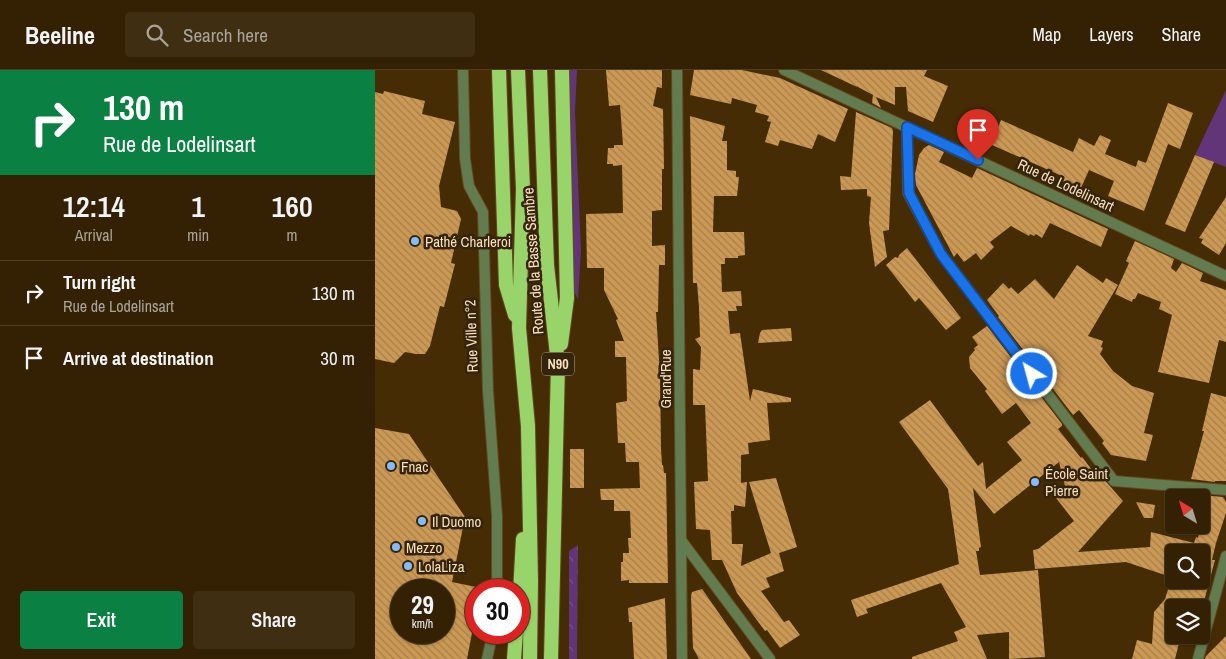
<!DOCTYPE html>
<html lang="en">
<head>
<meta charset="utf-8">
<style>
	body { margin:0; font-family:"Archivo Narrow",sans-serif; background:#3f2e12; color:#f1f3f6; height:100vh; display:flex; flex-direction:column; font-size:19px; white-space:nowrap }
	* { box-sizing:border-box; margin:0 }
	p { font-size:16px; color:#a9a39a }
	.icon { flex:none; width:28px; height:28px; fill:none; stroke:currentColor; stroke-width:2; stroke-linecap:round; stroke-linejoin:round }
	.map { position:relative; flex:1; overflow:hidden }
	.sheet { display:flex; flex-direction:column; background:#342103; width:375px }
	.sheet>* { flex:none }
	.hud { background:#0b8043; color:#fff; overflow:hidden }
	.needle { width:32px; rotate:322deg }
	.controls { position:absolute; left:790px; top:419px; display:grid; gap:10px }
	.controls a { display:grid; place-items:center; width:45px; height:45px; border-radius:5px; background:#342103; box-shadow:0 1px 4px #0004,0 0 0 1px #4e3e25; font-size:25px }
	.speed { position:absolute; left:15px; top:509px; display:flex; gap:10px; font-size:25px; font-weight:700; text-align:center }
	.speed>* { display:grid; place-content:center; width:65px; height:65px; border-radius:50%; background:#342103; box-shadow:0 1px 4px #0004,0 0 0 1px #4e3e25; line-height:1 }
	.speed small { font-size:12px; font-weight:400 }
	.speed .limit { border:8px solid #d22; background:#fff; color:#111 }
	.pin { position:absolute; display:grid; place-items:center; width:42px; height:42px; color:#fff; margin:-51px -21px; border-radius:50% 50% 50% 0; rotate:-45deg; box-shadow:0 0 5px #0007 }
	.pin .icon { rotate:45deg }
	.me { position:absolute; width:55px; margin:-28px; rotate:323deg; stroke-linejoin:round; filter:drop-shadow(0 0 4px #0008) }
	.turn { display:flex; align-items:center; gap:18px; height:105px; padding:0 20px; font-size:22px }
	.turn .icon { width:65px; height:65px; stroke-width:2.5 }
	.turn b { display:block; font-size:35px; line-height:42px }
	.eta { display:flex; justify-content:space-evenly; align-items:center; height:85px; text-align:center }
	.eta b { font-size:30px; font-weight:600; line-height:35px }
	.button { display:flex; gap:10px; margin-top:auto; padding:10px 20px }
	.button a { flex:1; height:58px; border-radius:5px; background:#0b8043; color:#fff; font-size:20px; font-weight:600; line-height:58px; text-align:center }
	.button a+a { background:#3f2e12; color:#f1f3f6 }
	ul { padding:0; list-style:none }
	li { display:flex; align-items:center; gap:15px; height:65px; padding:0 20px; border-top:1px solid #4e3e25 }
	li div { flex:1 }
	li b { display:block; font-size:19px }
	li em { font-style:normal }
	header { display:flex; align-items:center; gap:30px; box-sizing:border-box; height:70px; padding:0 25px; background:#342103; border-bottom:1px solid #4e3e25 }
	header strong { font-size:24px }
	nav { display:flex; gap:28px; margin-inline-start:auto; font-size:18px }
	.search { width:350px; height:45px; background:#3f2e12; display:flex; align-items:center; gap:12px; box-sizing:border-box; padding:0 18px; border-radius:5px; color:#a9a39a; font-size:19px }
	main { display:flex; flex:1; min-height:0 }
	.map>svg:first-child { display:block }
</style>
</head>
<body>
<header>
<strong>Beeline</strong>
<div class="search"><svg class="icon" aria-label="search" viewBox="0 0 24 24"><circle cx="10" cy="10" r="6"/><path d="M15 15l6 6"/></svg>Search here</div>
<nav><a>Map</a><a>Layers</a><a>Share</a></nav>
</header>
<main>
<section class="sheet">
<div class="hud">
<div class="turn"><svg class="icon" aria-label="right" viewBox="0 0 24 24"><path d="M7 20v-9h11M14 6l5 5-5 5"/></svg><div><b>130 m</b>Rue de Lodelinsart</div></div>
</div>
<div class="eta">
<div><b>12:14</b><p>Arrival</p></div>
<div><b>1</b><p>min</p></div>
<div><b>160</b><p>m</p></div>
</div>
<ul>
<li><svg class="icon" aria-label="right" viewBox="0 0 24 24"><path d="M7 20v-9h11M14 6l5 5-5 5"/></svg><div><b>Turn right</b><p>Rue de Lodelinsart</p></div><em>130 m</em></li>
<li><svg class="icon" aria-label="arrive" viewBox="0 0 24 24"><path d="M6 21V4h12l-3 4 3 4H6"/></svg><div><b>Arrive at destination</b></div><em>30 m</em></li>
</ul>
<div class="button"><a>Exit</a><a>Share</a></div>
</section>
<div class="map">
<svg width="851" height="589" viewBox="0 0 851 589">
	<defs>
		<pattern id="forest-crowns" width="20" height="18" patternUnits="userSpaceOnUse" patternTransform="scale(1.25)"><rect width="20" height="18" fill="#613577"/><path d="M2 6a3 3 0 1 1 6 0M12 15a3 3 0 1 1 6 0" fill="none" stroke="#785288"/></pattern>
		<pattern id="building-back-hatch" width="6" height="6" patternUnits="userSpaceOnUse" patternTransform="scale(1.25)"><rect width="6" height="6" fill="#cc9954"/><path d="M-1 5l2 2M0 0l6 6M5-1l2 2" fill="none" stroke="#a57f4c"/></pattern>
	</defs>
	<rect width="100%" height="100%" fill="#452c04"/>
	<g fill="#613577">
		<path d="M193,0H202L200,42L206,180L203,229L198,220Z"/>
		<path d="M851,20V97L820,85Z"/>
	</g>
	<path fill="url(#forest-crowns)" d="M203,475L202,589H194V481Z"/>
	<g fill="url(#building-back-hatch)" fill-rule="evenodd">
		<path d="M231,0H287V18L282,17L278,36L288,39L289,99H287V140L277,141V176L290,175V195H284L283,242H281L285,306L286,378L287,395H288L289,403H291L293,513H254V510L246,511V492H248V483H254L253,468H256L255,441H239V430H226L225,419L265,418L264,392H251L250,373H243L241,333L252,331L251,287H240V271H249L241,250L243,249L229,220V198H212L211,144L248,143L247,95L238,96V94H232L233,78H239V75H248L245,35L234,36Z"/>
		<path d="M319,0H367L405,8L473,39L460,72L443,64L437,79L405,70L403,76L390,72L396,52L392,51L394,46L380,42L382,35L357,28L356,34L315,25Z"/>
		<path d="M446,0H552L549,6L573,16L558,52L533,41L531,17H520V35L501,27L506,38L497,33L498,25L483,17V16L482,17Z"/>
		<path d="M9,21L50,31L47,44L80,52L64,116L66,137L82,141L86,149L76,193L80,194L69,237L65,236L55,276L50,284H41L30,282L19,293L0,289V22L8,24Z"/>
		<path d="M793,33L818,43L805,79L793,74L769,141L733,126L739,111L714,100L706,118L685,110L687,106L608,71L613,58L621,62L626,50L698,82L704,68L719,76L725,65L736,70L730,84L761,97L763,90L771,93Z"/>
		<path d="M481,42L517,58L518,61L514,160L508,161L512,187L500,197L494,153L496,127L492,126V119L466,120L465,106L476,107Z"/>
		<path d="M315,46L350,56L347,71H352V100L361,101V107H364L362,126H339L338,162H369L370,185L363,186V188H350V194H346L347,222L366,221L367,236H361L362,241H353L355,264L365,263L375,331L378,319L416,328V332L392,333L395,370L373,373L374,384L366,385V413L372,412L370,437L359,435V441H356L357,474H368L366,496L396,483L374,412L401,408L422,477L404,483L409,501L391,508L395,517L386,521L409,552L414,550L425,565L405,578L392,560L390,561L362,523L347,490H337L335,460L321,459L319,412L333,411L330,335H318V299L325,300L326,277L320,269L325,267L324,237L322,213H318Z"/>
		<path d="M554,75L569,82L564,92L597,108L602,98L733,159L726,177L675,153L667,168L661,164L659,166L655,164L654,166L636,156L615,172L619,177L606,190L601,183L589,192L582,183L579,187L541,115L540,104L544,85L549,78Z"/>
		<path d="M820,85L839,92L810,162L790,154Z"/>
		<path d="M851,127V173L844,185L826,173L828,169L824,168Z"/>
		<path d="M760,171L799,189L796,198L801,202L807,193L828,203L825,211L851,220V272L844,270L834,313L783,302L797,245L784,239L786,232L763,223L760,229H758L757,232L740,224L754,193L751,191Z"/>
		<path d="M532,178L586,248L571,260L544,228L540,232L511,195L520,187L523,188L524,185Z"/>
		<path d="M702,195L728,213L731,208L743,215L713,266L728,271L726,277L728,278L725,284L738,301L757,316L779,323L769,363L778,365L771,391L736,385L727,373L729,371L704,340L698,345L623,247L624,246L612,230L628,213L634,219L636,217L643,224L660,209L679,229Z"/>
		<path d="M612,256L687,354V356L683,359L706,388L707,387L717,400L719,398L748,431L703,482L775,477L776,462L819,473L821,467L823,468L826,455V425L848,427L851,432V443L841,473L837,490H840L828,535L816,532L814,538H799V565H806L800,589H757L762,570L777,574L779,542L790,529L796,510H826V482H799V508L751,492L660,499L658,480L663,479L699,451L681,428L691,420L684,392L619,444L598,418L606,477L604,478V481H601L605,505L663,500L670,587L634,589V562L602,565L612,589H537V587L583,571L579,562L591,557L566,513L491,539L493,543L482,547L476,530L584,494L573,419L524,352L555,330L603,396L608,392L611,419L647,390L632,372L656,353L641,333L627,344L610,321L612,319L595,298L594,287L600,280L599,278L603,275L597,267Z"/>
		<path d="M416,258L417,271L383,273L385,263L387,260Z"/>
		<path d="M836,323L851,327V411H840V412L816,409L829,361H827Z"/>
		<path d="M0,358L34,364L90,447L77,512L101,517V542L92,589H0ZM26,520H69V562H26Z"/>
		<rect x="195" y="379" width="14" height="39"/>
		<path d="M761,432L780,435L778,448H769Z"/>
		<path d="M327,519L376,589H324L318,578L316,526L317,522Z"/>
		<path d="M290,528L292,589H259L257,552H254L253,538Z"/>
		<path d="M851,566V589H830L831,586Z"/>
	</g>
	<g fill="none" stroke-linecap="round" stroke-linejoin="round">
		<g stroke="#624821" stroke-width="12">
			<g id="minor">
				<path d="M88,0L90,89L94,116L108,142L113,321L122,446V520"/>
				<path d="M409,0L851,206"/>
				<path d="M532,57L533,123L566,184L739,411L851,420"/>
				<path d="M306,470L307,589"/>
				<path d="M112,589L118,562"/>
				<path d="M823,589L851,486"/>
			</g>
		</g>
		<g stroke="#624821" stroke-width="12">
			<path id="tertiary" d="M302,0L306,470L395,589"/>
		</g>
		<g stroke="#624821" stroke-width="16">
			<g id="trunk">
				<path d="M124,0L131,215L140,245"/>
				<path d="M143,0L148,119L144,258L153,356L156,511L155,589"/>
				<path d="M165,0L172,195L183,294L176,589"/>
				<path d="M186,274L192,228L187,0"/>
				<path d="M144,540L148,469"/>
				<path d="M139,589L141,562"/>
			</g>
		</g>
		<use href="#minor" stroke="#627c4f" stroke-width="10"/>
		<use href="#tertiary" stroke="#627c4f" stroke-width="10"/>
		<use href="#trunk" stroke="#99d46a" stroke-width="14"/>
	</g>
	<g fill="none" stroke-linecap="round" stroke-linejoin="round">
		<g stroke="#114b97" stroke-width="12">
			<path id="route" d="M603,90L532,57L534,123L566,184L657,304"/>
		</g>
		<use href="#route" stroke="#1a73e8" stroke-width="9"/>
	</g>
	<g fill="#85bbfb" stroke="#34240e" stroke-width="2">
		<circle cx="40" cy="171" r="5"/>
		<circle cx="16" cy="396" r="5"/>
		<circle cx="660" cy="412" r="5"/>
		<circle cx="47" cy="451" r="5"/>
		<circle cx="21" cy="477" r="5"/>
		<circle cx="33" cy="496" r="5"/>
	</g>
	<g text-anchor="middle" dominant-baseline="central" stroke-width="5" stroke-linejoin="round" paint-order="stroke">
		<rect fill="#34240e" stroke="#bea688" stroke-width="1" x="167" y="282.5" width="32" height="23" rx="4"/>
		<g font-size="14" font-weight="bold" fill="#f9debc">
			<text x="183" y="294">N90</text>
		</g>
		<g font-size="15" fill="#f9debc" stroke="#34240e">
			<text transform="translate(691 115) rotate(25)">Rue de Lodelinsart</text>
			<text transform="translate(158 191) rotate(-94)">Route de la Basse Sambre</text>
			<text transform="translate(96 266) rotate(-92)">Rue Ville n°2</text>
			<text transform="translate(290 309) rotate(-90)">Grand'Rue</text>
		</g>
		<g font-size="15" fill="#f9debc" stroke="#34240e" text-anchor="start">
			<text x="50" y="171">Pathé Charleroi</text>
			<text x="26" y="396">Fnac</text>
			<text x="670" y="403">École Saint<tspan x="670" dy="17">Pierre</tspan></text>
			<text x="57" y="451">Il Duomo</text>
			<text x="31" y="477">Mezzo</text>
			<text x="43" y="496">LolaLiza</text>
		</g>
	</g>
</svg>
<div class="controls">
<a><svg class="needle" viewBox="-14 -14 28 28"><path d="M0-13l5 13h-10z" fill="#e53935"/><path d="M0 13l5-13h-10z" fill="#a9a39a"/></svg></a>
<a><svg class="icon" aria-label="search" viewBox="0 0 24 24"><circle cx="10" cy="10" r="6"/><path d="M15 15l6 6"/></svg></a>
<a><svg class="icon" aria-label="layers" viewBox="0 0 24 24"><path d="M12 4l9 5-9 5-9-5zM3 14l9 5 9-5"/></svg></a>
</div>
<div class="speed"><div>29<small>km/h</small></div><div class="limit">30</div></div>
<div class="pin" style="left:603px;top:90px;background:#d93025"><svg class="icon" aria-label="arrive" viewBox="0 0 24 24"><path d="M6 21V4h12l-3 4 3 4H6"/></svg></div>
<svg class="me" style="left:657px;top:304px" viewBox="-20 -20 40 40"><circle r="17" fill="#1a73e8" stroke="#fff" stroke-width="3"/><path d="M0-11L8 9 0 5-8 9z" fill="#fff"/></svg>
</div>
</main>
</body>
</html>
